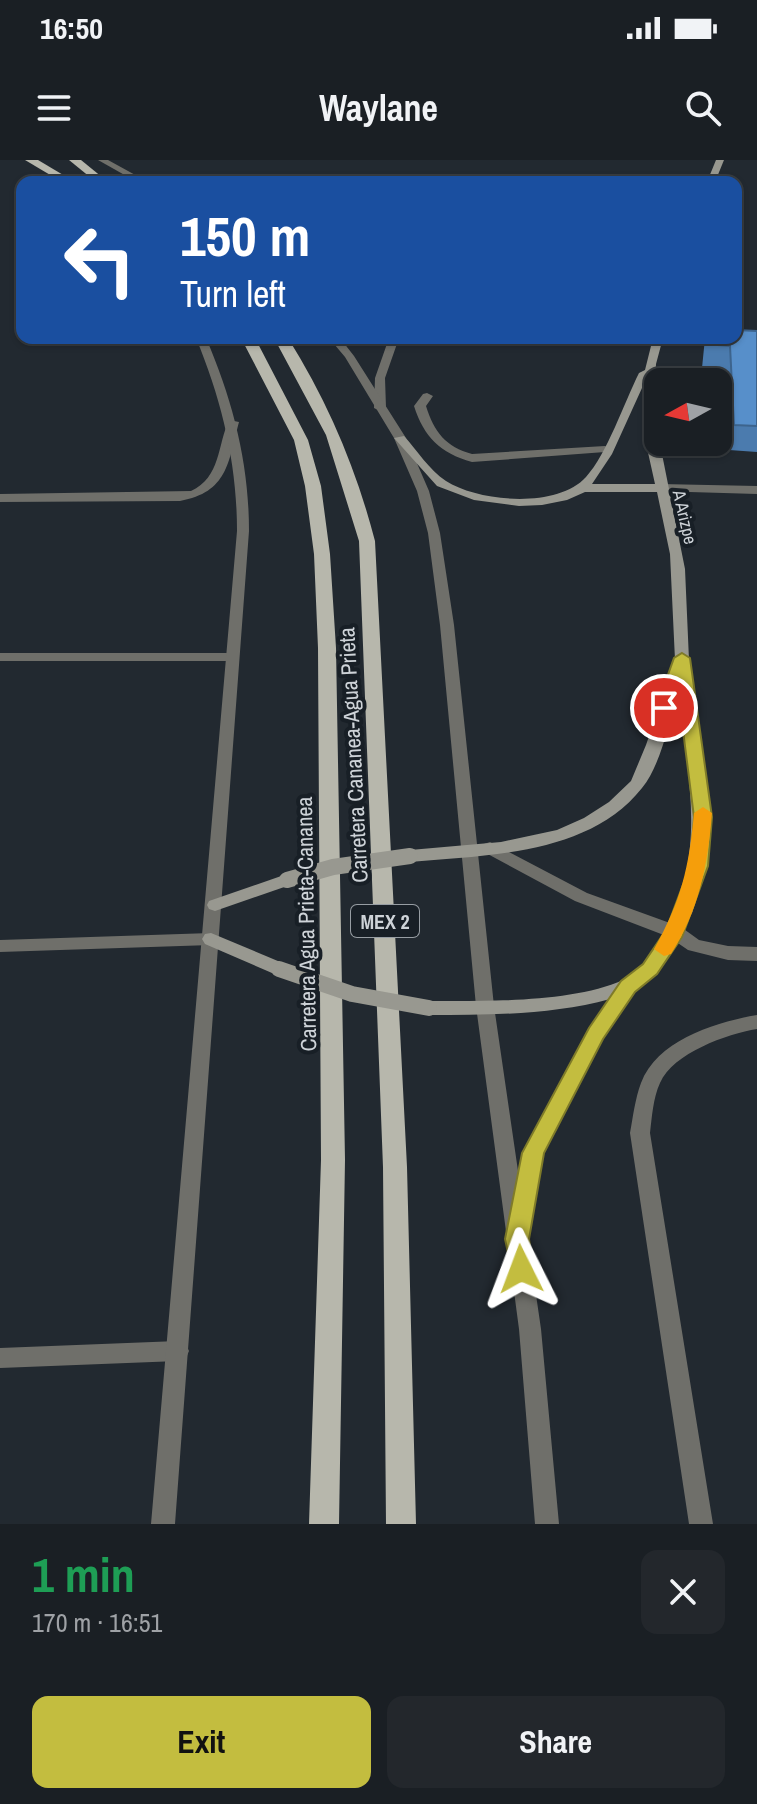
<!DOCTYPE html>
<html lang="en">
<head>
<meta charset="utf-8">
<style>
	body { margin:0; font-family:"Archivo Narrow",sans-serif; background:#23272c; color:#f1f3f6; height:100vh; display:flex; flex-direction:column; font-size:30px; white-space:nowrap }
	* { box-sizing:border-box; margin:0 }
	p { font-size:26px; color:#9fa2a6 }
	.icon { flex:none; width:44px; height:44px; fill:none; stroke:currentColor; stroke-width:2; stroke-linecap:round; stroke-linejoin:round }
	.map { position:relative; height:1364px; overflow:hidden }
	.side { display:flex; flex-direction:column; background:#1a1f24; flex:1 }
	.side>* { flex:none }
	.banner { position:absolute; left:16px; top:16px; width:726px; height:168px; border-radius:16px; box-shadow:0 2px 6px #0004,0 0 0 2px #383d41; background:#1a4fa0; color:#fff; overflow:hidden }
	.needle { width:52px; rotate:262deg }
	.controls { position:absolute; left:644px; top:208px; display:grid; gap:16px }
	.controls a { display:grid; place-items:center; width:88px; height:88px; border-radius:16px; background:#1a1f24; box-shadow:0 2px 6px #0004,0 0 0 2px #383d41; font-size:40px }
	.pin { position:absolute; display:grid; place-items:center; width:68px; height:68px; color:#fff; margin:-34px; border:4px solid #fff; border-radius:50%; box-shadow:0 2px 8px #0007 }
	.me { position:absolute; width:88px; margin:-44px; rotate:357deg; stroke-linejoin:round; filter:drop-shadow(0 0 6px #0008) }
	.turn { display:flex; align-items:center; gap:28px; height:168px; padding:0 32px; font-size:36px }
	.turn .icon { width:104px; height:104px; stroke-width:2.5 }
	.turn b { display:block; font-size:56px; line-height:68px }
	.round { display:grid; place-items:center; flex:none; width:84px; height:84px; border-radius:16px; background:#23272c }
	.headline { display:flex; align-items:center; justify-content:space-between; height:136px; padding:0 32px }
	h1 { font-size:48px; font-weight:800; line-height:60px; color:#1e9e55 }
	.button { display:flex; gap:16px; margin-top:auto; padding:16px 32px }
	.button a { flex:1; height:92px; border-radius:16px; background:#c3bd3f; color:#111; font-size:32px; font-weight:800; line-height:92px; text-align:center }
	.button a+a { background:#23272c; color:#f1f3f6 }
	.status { display:flex; justify-content:space-between; align-items:center; height:56px; padding:0 40px; background:#1a1f24; direction:ltr }
	.status svg { height:22px; fill:currentColor }
	header { display:flex; justify-content:space-between; align-items:center; height:104px; padding:0 32px; background:#1a1f24; font-size:36px; font-weight:800 }
	.map>svg:first-child { display:block }
</style>
</head>
<body>
<div class="status"><b>16:50</b><svg viewBox="0 0 49 12"><path d="M0 12V9h3v3zM5 12V6h3v6zM10 12V3h3v9zM15 12V0h3v12zM26 1h20v11H26zM47 4h2v5h-2z"/></svg></div>
<header><svg class="icon" aria-label="menu" viewBox="0 0 24 24"><path d="M4 6h16M4 12h16M4 18h16"/></svg>Waylane<svg class="icon" aria-label="search" viewBox="0 0 24 24"><circle cx="10" cy="10" r="6"/><path d="M15 15l6 6"/></svg></header>
<div class="map">
<svg width="757" height="1364" viewBox="0 0 757 1364">
	<rect width="100%" height="100%" fill="#222930"/>
	<g fill="none" stroke-linecap="round" stroke-linejoin="round">
		<g fill="#6f6f6a" fill-rule="evenodd">
			<path d="M389,178H399L385,218L386,248L380,251L374,248L375,218Z"/>
			<path d="M427,233L433,236L426,246C434,272 446,287 472,294L605,286L611,289L605,292L472,302C440,293 424,277 414,246L423,234Z"/>
			<path d="M490,682L587,733L681,767L699,780L728,786L757,787V801L728,800L688,790L669,777L575,741L484,692L482,688L484,684Z"/>
			<path d="M757,855V869C727,874 673,893 660,923C653,938 652,957 650,973L713,1364H689L630,973C633,957 635,939 641,923C657,880 716,862 757,855Z"/>
			<path d="M178,1181L186,1184L189,1191L186,1198L178,1201L0,1208V1188Z"/>
		</g>
		<g fill="#6f6f6a" fill-rule="evenodd">
			<path d="M229,260L239,262C228,303 228,332 180,341L0,342V334L191,331C221,317 217,286 229,260Z"/>
			<path d="M0,493H230L237,497L230,501H0Z"/>
			<path d="M211,773L217,774L220,779L217,784L211,785L0,792V780Z"/>
		</g>
		<g fill="#6f6f6a" fill-rule="evenodd">
			<path d="M98,0H108L148,22H137Z"/>
			<path d="M196,178H206C233,241 249,303 249,371L175,1364H151L237,371C237,303 222,241 196,178Z"/>
			<path d="M329,178H340L354,196L406,278L429,331L440,373L454,465L494,846L541,1169L559,1364H535L519,1169L476,846L440,465L428,373L417,331L394,278L345,197Z"/>
			<path d="M660,324L757,326V334L656,331V325Z"/>
		</g>
		<g fill="#989890" fill-rule="evenodd">
			<path d="M716,0H724L715,22H707Z"/>
			<path d="M653,178H663L656,204L654,254L685,409L689,500L708,647V682L703,717L692,753L670,793L655,815L635,830L602,879L543,994L527,1079L524,1085L517,1088L510,1085L507,1079L523,993L590,869L610,839C552,855 489,855 429,855L423,853L420,848L423,843L429,841C485,841 572,843 623,820C642,812 653,793 663,775C708,693 688,619 678,531C670,559 661,605 642,628C589,695 488,695 410,702L402,696L410,690L501,682L557,670L584,658L609,642L631,621L646,585L675,500L670,394L657,332H585L567,340L542,345L519,346L474,340L437,326L394,278L404,276C417,290 429,310 446,321C479,342 557,349 586,317C607,294 624,243 639,213L645,210ZM642,228L645,279L655,324H592L612,294Z"/>
			<path d="M287,714L295,720L293,724L215,751L209,749L207,745L209,741Z"/>
			<path d="M211,773L285,804L288,809L285,814L279,816L205,784L202,779L205,774Z"/>
		</g>
		<g fill="#b7b7ac" fill-rule="evenodd">
			<path d="M25,0H38L75,22H62Z"/>
			<path d="M69,0H81L108,22H96Z"/>
			<path d="M241,178H255L308,280L321,326L330,394L336,488L345,1000L339,1364H309L321,1000L318,488L314,394L305,326L294,280Z"/>
			<path d="M274,178H288C328,242 356,308 375,381L407,1007L416,1364H386L383,1007L359,381L326,275Z"/>
		</g>
		<g stroke="#989890" stroke-width="16">
			<path d="M287,720L333,707L410,696"/>
			<path d="M279,809L352,834L429,848"/>
		</g>
	</g>
	<path fill="#4b7bae" d="M757,171V292L729,290L726,210L702,208L705,178H736Z"/>
	<path fill="#578fca" stroke="#3d648d" stroke-width="2" d="M736,170L757,171V266L734,265L730,186L706,184V178H736Z"/>
	<path fill="#c3bd3f" stroke="#7f7b29" stroke-width="2" d="M682,493L690,498L712,657L708,706L682,777L657,814L635,832L603,879L544,993L529,1079L533,1109L530,1116L521,1119L513,1116L505,1079L522,993L589,868L621,821L643,804L666,770L690,706L694,657L678,531L670,552H659L656,548L674,498Z"/>
	<path fill="#f59e0b" d="M703,647L712,653C708,704 699,751 671,794L664,796L654,789C681,741 689,708 694,653Z"/>
	<g text-anchor="middle" dominant-baseline="central" stroke-width="8" stroke-linejoin="round" paint-order="stroke">
		<g font-size="18" fill="#ced3d8" stroke="#181f26">
			<text transform="translate(685 357) rotate(77)">A Arizpe</text>
		</g>
		<rect fill="#181f26" stroke="#979da3" stroke-width="2" x="351" y="745" width="68" height="32" rx="6"/>
		<g font-size="20" font-weight="bold" fill="#ced3d8">
			<text x="385" y="761">MEX 2</text>
		</g>
		<g font-size="22" fill="#ced3d8" stroke="#181f26">
			<text transform="translate(353 595) rotate(-93)">Carretera Cananea-Agua Prieta</text>
			<text transform="translate(306 764) rotate(-91)">Carretera Agua Prieta-Cananea</text>
		</g>
	</g>
</svg>
<div class="controls">
<a><svg class="needle" viewBox="-14 -14 28 28"><path d="M0-13l5 13h-10z" fill="#e53935"/><path d="M0 13l5-13h-10z" fill="#9fa2a6"/></svg></a>
</div>
<div class="pin" style="left:664px;top:548px;background:#d93025"><svg class="icon" aria-label="arrive" viewBox="0 0 24 24"><path d="M6 21V4h12l-3 4 3 4H6"/></svg></div>
<svg class="me" style="left:521px;top:1109px" viewBox="-20 -20 40 40"><path d="M0-17L14 15 0 8-14 15z" fill="#c3bd3f" stroke="#fff" stroke-width="4"/></svg>
<div class="banner">
<div class="turn"><svg class="icon" aria-label="left" viewBox="0 0 24 24"><path d="M17 20v-9H6M10 6l-5 5 5 5"/></svg><div><b>150 m</b>Turn left</div></div>
</div>
</div>
<section class="side">
<div class="headline"><div><h1>1 min</h1><p>170 m · 16:51</p></div><a class="round"><svg class="icon" aria-label="close" viewBox="0 0 24 24"><path d="M6 6l12 12M18 6L6 18"/></svg></a></div>
<div class="button"><a>Exit</a><a>Share</a></div>
</section>
</body>
</html>
